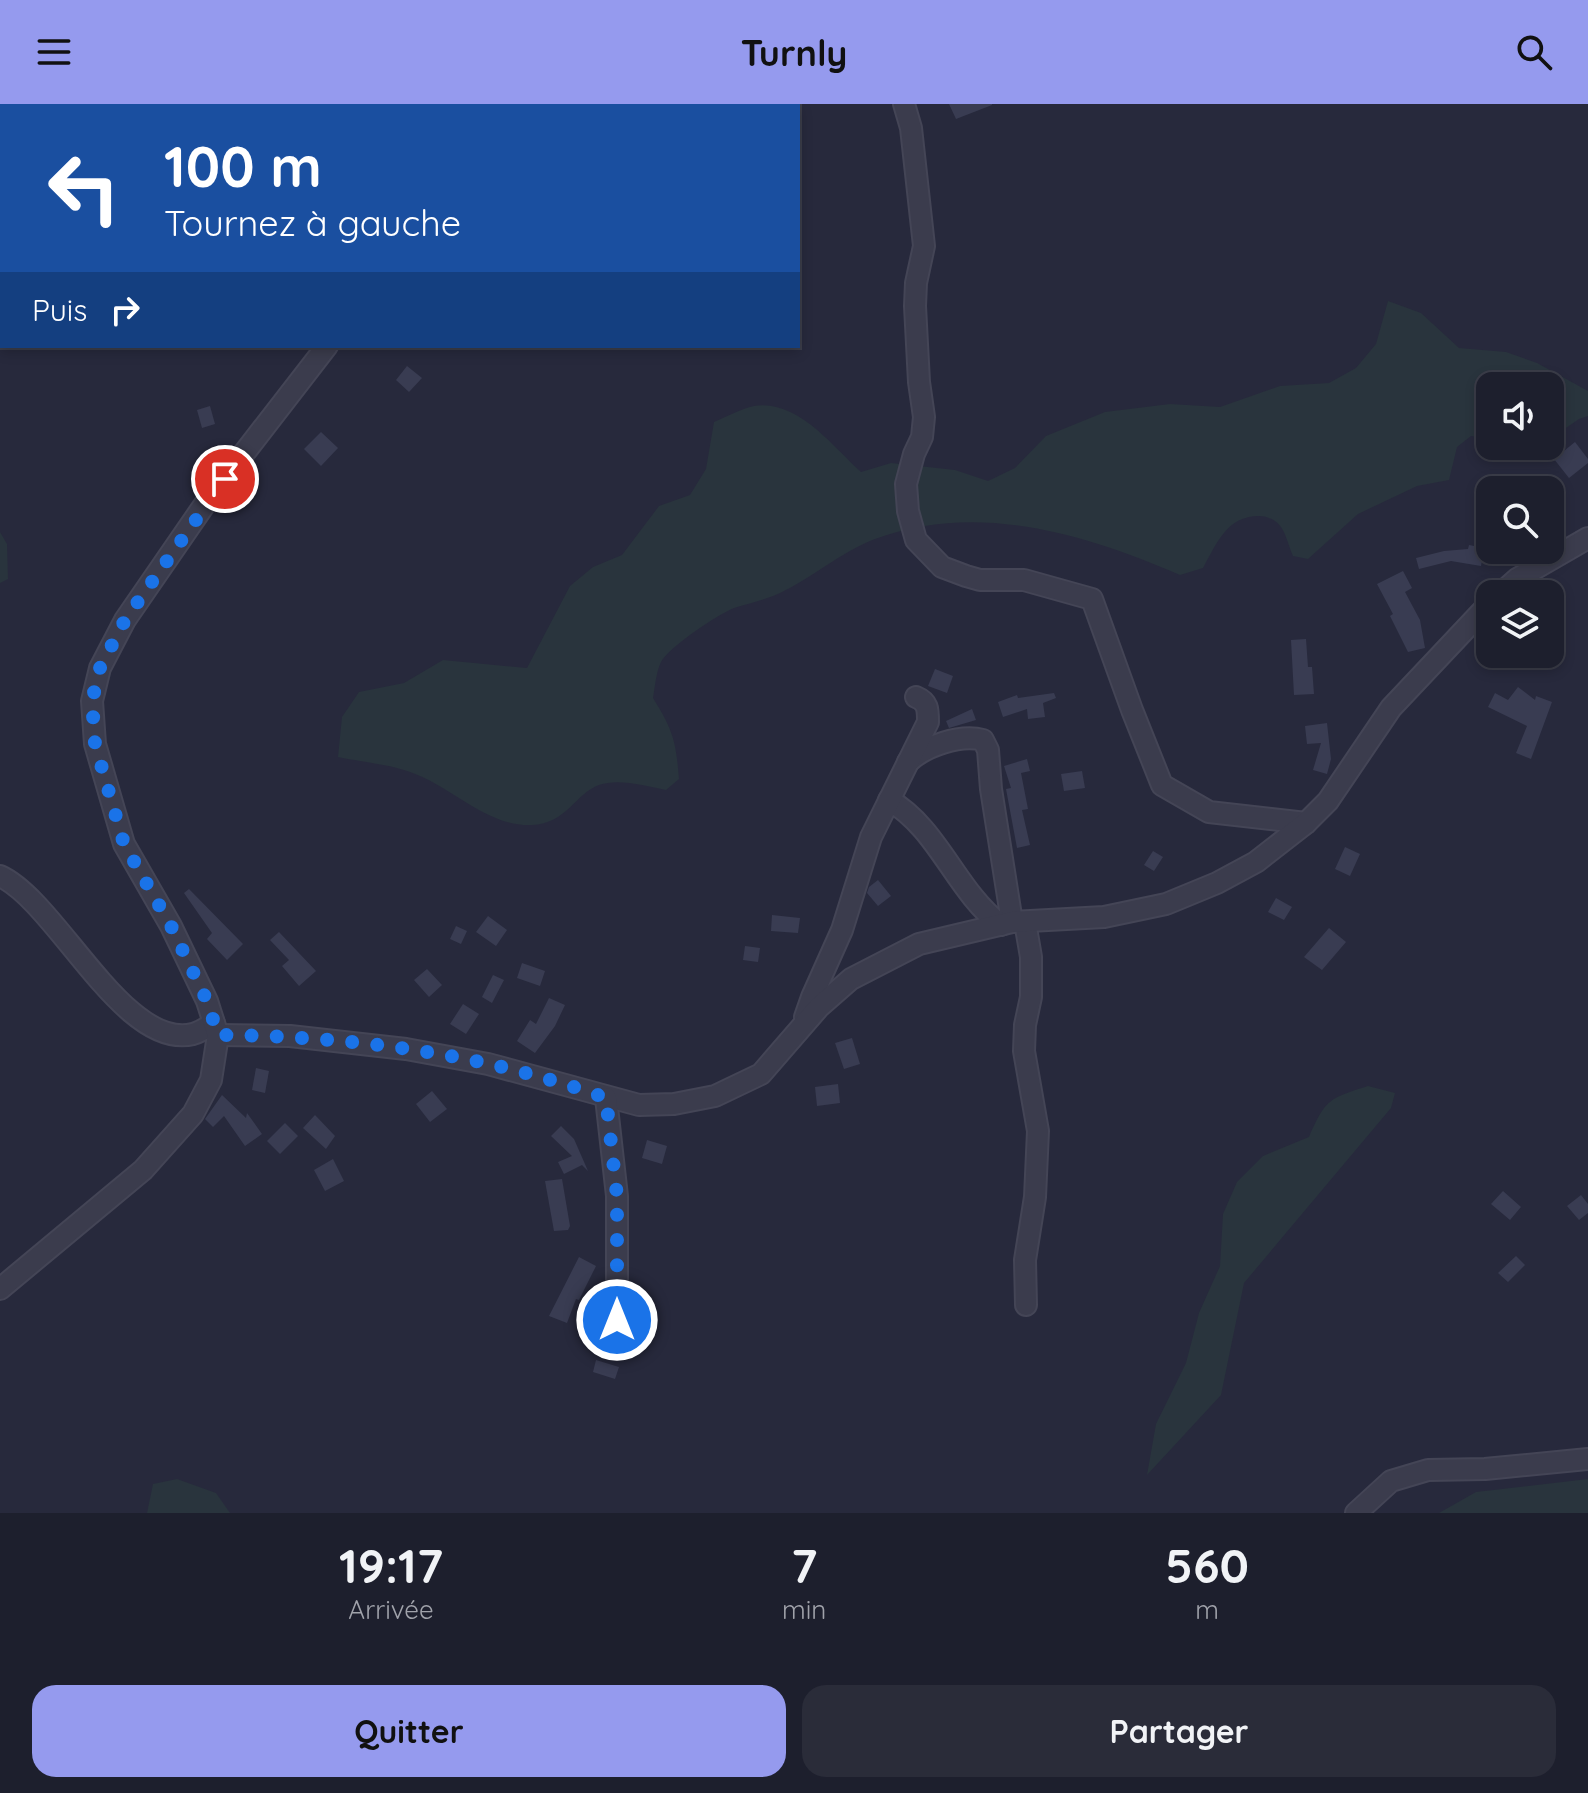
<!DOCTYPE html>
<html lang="fr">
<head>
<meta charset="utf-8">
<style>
	body { margin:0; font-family:Quicksand,sans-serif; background:#2a2c39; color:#f1f3f6; height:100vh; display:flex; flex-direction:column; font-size:30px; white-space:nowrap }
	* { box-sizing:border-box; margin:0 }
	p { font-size:26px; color:#a0a2aa }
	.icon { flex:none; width:44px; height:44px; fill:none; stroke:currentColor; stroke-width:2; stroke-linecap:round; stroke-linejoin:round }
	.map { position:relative; height:1409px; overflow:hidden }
	.details { display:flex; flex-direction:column; background:#1d1f2d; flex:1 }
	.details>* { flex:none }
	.hud { position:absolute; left:0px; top:0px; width:800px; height:244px; box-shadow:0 4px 12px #0003,0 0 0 2px #3b3d49; background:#1a4fa0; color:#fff; overflow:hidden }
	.tools { position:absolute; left:1476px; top:268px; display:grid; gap:16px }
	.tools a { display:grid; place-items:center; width:88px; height:88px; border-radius:16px; background:#1d1f2d; box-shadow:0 4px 12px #0003,0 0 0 2px #3b3d49; font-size:40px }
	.pin { position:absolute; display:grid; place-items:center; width:68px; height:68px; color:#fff; margin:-34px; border:4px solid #fff; border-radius:50%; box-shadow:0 2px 8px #0007 }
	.me { position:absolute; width:88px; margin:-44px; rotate:0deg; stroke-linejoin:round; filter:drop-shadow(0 0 6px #0008) }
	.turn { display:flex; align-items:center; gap:28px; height:168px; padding:0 32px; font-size:36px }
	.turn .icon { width:104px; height:104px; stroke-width:2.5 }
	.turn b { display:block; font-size:56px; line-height:68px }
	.then { display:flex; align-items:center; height:76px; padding:0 32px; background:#0003; gap:16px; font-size:30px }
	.eta { display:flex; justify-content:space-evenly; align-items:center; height:136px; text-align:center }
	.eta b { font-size:48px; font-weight:700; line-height:56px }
	.button { display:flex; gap:16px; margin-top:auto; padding:16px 32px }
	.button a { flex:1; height:92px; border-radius:24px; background:#959aee; color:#111; font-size:32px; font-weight:700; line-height:92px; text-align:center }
	.button a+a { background:#2a2c39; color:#f1f3f6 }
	header { display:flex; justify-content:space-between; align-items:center; height:104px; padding:0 32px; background:#959aee; color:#111; font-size:36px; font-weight:700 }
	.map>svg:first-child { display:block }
</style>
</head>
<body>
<header><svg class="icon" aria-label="menu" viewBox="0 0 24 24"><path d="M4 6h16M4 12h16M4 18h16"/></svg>Turnly<svg class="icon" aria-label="search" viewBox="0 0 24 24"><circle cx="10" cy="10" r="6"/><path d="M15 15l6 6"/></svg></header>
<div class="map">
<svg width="1588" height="1409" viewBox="0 0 1588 1409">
	<rect width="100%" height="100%" fill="#27293c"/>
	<g fill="#29343d">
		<path d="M0,0H232L2,2L0,178Z"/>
		<path d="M1388,197L1421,209L1459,244L1506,248L1537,259L1588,287V312L1579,315L1550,335V282H1490V335L1471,332L1457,343L1449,376L1417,382L1358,410L1308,455L1293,452C1289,443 1286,430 1281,423C1276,416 1267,412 1259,412C1227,412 1217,439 1203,464L1180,471C1085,430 977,397 875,435C841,448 812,474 780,489C765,496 749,499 734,504C717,511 669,543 661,558C656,568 655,583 653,594C673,626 676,637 679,675L666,686C645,682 619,674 599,681C576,689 566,720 532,721C486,723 452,682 410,668C388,660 361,658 338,653L342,613L359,588L404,579L443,556L527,564L570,482L593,463L622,451L659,402L690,391L706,365L714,318C726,313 741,305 754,302C798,295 833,343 861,368L891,359L955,366L988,377L1015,364L1046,332L1105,308L1170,300L1220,303L1280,282L1329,279L1356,264L1376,240Z"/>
		<path d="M0,428L7,440L8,475L0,479Z"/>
		<path d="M1368,982L1395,989L1391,1004L1244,1179L1221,1291L1147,1371L1156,1320L1186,1259L1199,1209L1220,1162L1223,1110L1237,1078L1263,1052L1309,1033C1326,995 1328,995 1368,982Z"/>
		<path d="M177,1375L216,1389L230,1409H147L153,1380Z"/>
		<path d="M1588,1375V1409H1439L1476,1388Z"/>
	</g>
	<g fill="#393c52">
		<path d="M949,0H992V1L956,15Z"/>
		<path d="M407,262L422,274L409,288L396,276Z"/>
		<path d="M210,302L215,320L202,324L197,306Z"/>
		<path d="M321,328L338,344L321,362L304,345Z"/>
		<path d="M1575,338L1588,355V359L1569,374L1554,355Z"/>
		<path d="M1469,441L1484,444L1481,462L1451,457L1419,465L1416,454L1444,447L1468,445Z"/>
		<path d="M1403,467L1412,484L1405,488L1420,516L1425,544L1408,548L1390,512L1393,510L1377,480Z"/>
		<path d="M1306,535L1308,563H1312L1314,590L1294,591L1291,536Z"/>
		<path d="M935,565L953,572L947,589L928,582Z"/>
		<path d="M1518,583L1535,596L1536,592L1552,598L1531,655L1516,649L1527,622L1488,603L1495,589L1508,596Z"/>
		<path d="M1054,589L1056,594L1043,599L1045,613L1028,615L1027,605L1003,613L998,598L1017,591L1018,594Z"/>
		<path d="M972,605L976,616L949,624L946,617Z"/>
		<path d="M1327,619L1331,655L1327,670L1313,666L1321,639L1307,640L1305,622Z"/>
		<path d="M1027,655L1030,667L1021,669L1028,705L1022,706L1030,741L1017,744L1006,685L1011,684L1004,662Z"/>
		<path d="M1082,667L1085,684L1064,687L1061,670Z"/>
		<path d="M1345,743L1360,750L1350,772L1335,765Z"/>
		<path d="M1153,747L1163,753L1154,767L1144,761Z"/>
		<path d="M878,776L891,792L878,802L867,789L869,783Z"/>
		<path d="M189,785L243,840L227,856L207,835L212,829L184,789Z"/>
		<path d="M1276,794L1292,803L1284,816L1268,808Z"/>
		<path d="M772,811L800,814L798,829L771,827Z"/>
		<path d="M488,812L507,826L496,842L476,828Z"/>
		<path d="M456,822L467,827L461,840L450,835Z"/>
		<path d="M1329,824L1346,838L1322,866L1304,853Z"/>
		<path d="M279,828L316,867L299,882L282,862L289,856L270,836Z"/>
		<path d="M745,842L760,844L758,858L743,856Z"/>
		<path d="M522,859L545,867L540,882L517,874Z"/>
		<path d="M427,865L442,881L429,893L414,876Z"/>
		<path d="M493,871L504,876L492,899L482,893Z"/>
		<path d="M549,894L565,901L555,922L535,949L517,937L530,916L536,920Z"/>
		<path d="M463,900L479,910L466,930L450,920Z"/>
		<path d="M852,934L860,960L844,965L835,939Z"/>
		<path d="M256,964L269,967L265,989L252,986Z"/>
		<path d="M838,980L840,999L817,1002L815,983Z"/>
		<path d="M432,987L447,1005L430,1018L416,1000Z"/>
		<path d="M222,991L246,1014L247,1009L262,1030L245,1042L224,1012L213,1023L205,1015Z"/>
		<path d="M315,1011L335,1032L326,1045L303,1024Z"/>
		<path d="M285,1019L298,1032L280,1050L267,1037Z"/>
		<path d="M561,1022L574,1035L588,1067L582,1061L564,1070L558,1058L572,1052L551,1032Z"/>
		<path d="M647,1036L667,1042L662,1060L642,1054Z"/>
		<path d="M333,1055L344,1077L325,1087L314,1066Z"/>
		<path d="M562,1075L570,1122L568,1126L554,1127L545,1077Z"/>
		<path d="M1503,1087L1521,1103L1510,1116L1491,1100Z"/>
		<path d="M1581,1091L1588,1100V1109L1579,1116L1567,1102Z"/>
		<path d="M1516,1152L1525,1161L1508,1178L1498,1169Z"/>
		<path d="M579,1153L596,1162L579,1196L576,1195L567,1219L549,1212Z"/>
		<path d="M632,1190H646L645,1222L631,1221Z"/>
		<path d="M596,1256L619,1263L615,1275L593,1268Z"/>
	</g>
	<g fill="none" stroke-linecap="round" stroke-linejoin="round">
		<g stroke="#444556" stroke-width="24">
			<g id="minor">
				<path d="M904,0L911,24L924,142L916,179L915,202L919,278L924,313L922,333L914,350L906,380L908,407L916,436L942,463L966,472L980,476H1024L1092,495L1132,606L1162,681L1209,708L1306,719"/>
				<path d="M588,2L592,0"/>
				<path d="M1500,490L1517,475L1588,434"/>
				<path d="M908,658C925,642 960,630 983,636L988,646L991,685L1012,818"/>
				<path d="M889,696C939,725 955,786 1001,821"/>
				<path d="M0,772C57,798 124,947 193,930C200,928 208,923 214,919"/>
				<path d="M1025,818L1031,853V893L1025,921L1024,947L1038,1027L1035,1093L1025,1156L1026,1201"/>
				<path d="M805,913L812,893L842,826L871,733L928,618C928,605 928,598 916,593"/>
				<path d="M218,931L290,932L406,945L488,960L639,1001L674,1000L715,992L761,970L819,903L851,875L919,840L1012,818L1104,813L1166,800L1217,779L1256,758L1306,719L1328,697L1391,604L1490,499"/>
				<path d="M606,994L617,1092V1216"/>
				<path d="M0,1185L143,1066L193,1010L211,976L218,931L214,919L207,897L171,822L124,740L95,640L92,597L100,564L125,516L207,397L327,242"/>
				<path d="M1356,1409L1391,1377L1428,1366L1485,1365L1588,1355"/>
			</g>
		</g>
		<use href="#minor" stroke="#3b3c4d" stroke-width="20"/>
	</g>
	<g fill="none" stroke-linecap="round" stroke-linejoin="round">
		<path stroke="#1a73e8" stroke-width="14" stroke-dasharray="0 25.2" d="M225,375L125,516L100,564L92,597L95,640L124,740L171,822L207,897L218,931C349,932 482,949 606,994L617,1092V1216"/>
	</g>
</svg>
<div class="tools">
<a><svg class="icon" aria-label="sound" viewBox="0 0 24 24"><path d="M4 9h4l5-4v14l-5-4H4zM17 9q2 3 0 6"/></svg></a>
<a><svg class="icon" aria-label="search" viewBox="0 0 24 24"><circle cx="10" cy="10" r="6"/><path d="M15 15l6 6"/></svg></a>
<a><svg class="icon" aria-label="layers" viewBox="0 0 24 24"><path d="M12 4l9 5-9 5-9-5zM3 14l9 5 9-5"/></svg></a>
</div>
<div class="pin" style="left:225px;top:375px;background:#d93025"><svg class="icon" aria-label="arrive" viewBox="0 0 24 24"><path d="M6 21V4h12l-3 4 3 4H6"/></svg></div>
<svg class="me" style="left:617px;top:1216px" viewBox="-20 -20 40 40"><circle r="17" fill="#1a73e8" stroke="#fff" stroke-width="3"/><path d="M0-11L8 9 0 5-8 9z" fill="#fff"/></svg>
<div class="hud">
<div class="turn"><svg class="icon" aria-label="left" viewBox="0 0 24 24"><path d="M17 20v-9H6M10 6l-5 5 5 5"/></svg><div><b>100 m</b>Tournez à gauche</div></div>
<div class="then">Puis<svg class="icon" aria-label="right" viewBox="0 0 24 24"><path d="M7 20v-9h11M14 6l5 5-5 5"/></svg></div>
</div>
</div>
<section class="details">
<div class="eta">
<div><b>19:17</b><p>Arrivée</p></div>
<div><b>7</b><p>min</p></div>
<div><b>560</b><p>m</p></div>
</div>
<div class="button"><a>Quitter</a><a>Partager</a></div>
</section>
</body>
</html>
